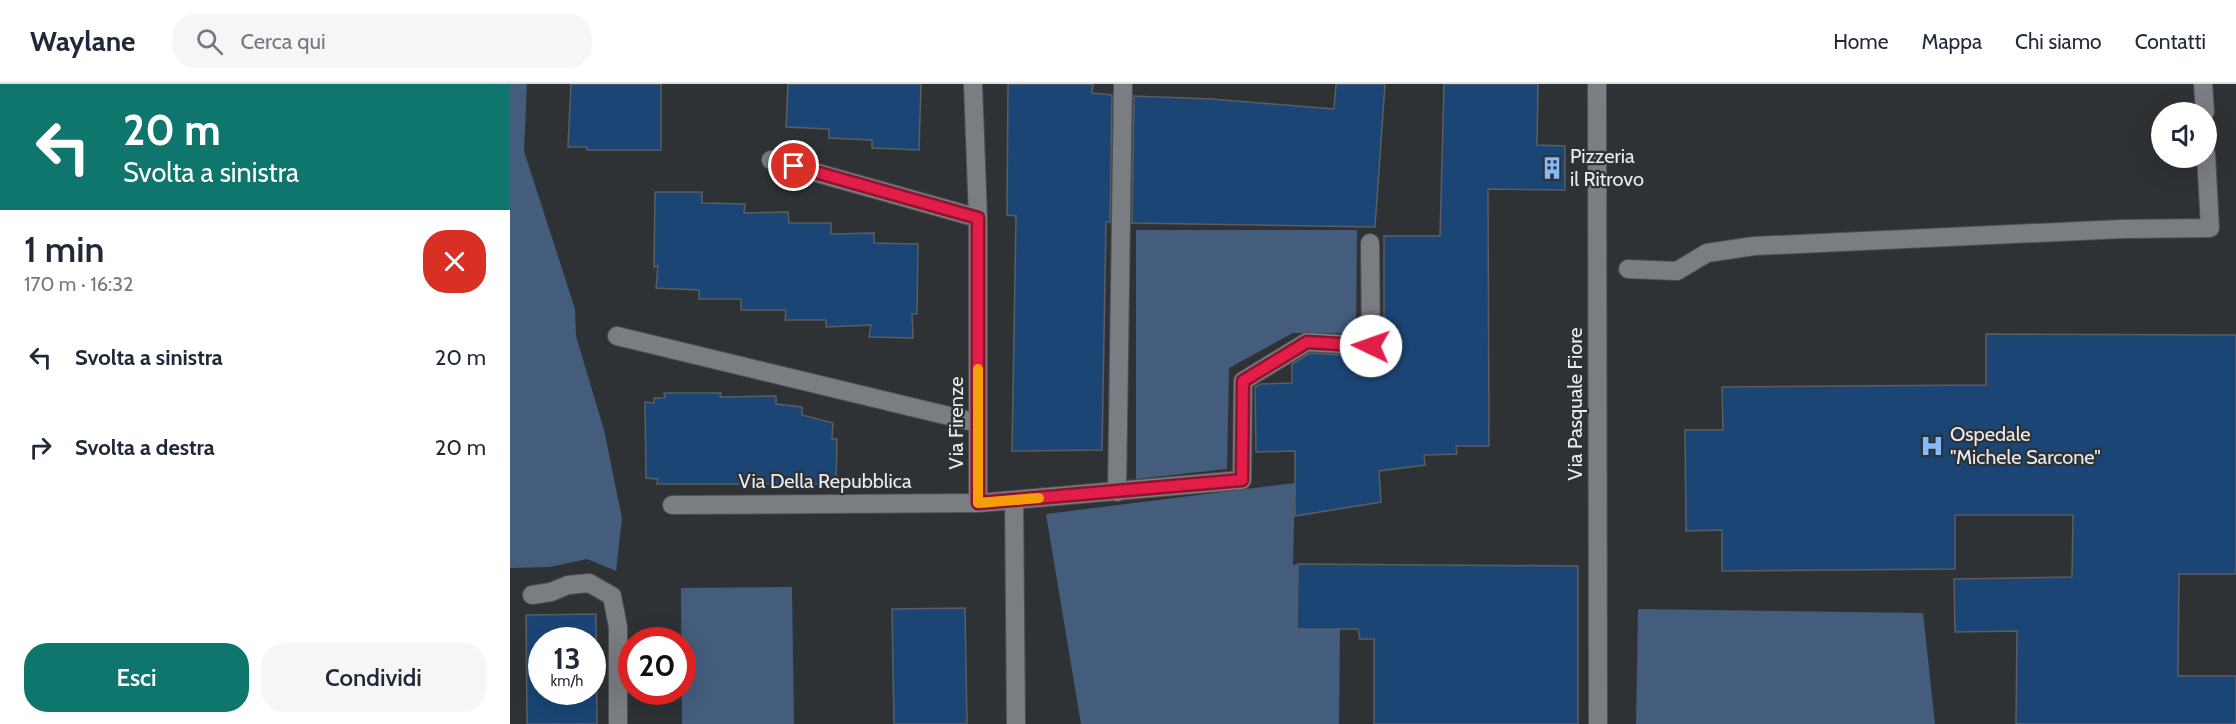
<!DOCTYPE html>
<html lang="it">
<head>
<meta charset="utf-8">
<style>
	body { margin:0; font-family:Cabin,sans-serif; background:#f6f6f7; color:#1f2937; height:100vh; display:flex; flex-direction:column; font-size:22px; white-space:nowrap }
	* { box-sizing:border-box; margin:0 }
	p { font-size:20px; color:#747a83 }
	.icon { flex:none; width:33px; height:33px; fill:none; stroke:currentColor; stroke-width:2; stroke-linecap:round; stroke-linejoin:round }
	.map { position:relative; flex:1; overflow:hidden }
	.panel { display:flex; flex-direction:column; background:#fff; width:510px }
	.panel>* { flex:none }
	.banner { background:#0f766e; color:#fff; overflow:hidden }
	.buttons { position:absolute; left:1641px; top:18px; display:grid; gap:12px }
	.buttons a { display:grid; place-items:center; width:66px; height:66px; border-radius:50%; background:#fff; box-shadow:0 6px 24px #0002; font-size:30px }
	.speed { position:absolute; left:18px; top:543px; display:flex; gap:12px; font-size:30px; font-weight:700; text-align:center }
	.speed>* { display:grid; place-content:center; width:78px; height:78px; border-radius:50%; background:#fff; box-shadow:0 6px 24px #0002; line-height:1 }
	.speed small { font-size:15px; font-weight:400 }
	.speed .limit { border:9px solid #d22; background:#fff; color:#111 }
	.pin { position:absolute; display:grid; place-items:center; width:51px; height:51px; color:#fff; margin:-26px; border:3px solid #fff; border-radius:50%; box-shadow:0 2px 6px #0007 }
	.me { position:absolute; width:66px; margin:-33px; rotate:273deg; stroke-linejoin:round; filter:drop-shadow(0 0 4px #0008) }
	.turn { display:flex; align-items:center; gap:21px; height:126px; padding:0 24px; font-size:27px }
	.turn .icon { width:78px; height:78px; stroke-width:2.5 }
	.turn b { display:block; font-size:42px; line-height:51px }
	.round { display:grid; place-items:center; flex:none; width:63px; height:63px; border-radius:24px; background:#f6f6f7 }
	.headline { display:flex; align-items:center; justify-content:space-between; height:102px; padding:0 24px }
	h1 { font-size:36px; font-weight:600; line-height:45px }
	.cta { display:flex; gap:12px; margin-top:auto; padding:12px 24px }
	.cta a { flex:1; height:69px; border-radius:24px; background:#0f766e; color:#fff; font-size:24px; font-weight:600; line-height:69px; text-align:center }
	.cta a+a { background:#f6f6f7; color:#1f2937 }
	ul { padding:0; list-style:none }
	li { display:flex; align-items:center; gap:18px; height:90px; padding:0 24px }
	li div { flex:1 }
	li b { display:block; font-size:22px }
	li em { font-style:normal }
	header { display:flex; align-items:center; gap:36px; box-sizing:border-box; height:84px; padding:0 30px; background:#fff; border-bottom:2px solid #e0e1e3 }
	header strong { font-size:28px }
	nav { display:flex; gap:33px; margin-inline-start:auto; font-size:21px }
	.search { width:420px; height:54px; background:#f6f6f7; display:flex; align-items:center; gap:15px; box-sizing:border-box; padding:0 21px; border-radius:24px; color:#747a83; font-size:22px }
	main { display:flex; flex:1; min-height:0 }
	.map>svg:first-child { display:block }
</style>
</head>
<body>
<header>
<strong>Waylane</strong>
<div class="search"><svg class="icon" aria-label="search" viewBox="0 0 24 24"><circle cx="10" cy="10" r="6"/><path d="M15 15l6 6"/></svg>Cerca qui</div>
<nav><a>Home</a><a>Mappa</a><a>Chi siamo</a><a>Contatti</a></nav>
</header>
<main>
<section class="panel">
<div class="banner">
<div class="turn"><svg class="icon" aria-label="left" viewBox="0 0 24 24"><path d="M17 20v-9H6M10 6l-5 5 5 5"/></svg><div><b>20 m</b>Svolta a sinistra</div></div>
</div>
<div class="headline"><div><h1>1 min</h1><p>170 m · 16:32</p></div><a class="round" style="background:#d93025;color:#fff"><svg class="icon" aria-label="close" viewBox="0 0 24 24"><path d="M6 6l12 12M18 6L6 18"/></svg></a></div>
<ul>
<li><svg class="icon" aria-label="left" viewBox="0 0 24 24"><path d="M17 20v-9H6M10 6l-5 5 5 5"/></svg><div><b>Svolta a sinistra</b></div><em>20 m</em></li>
<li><svg class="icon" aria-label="right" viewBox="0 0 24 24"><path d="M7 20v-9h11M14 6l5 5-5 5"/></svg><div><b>Svolta a destra</b></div><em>20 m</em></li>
</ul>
<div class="cta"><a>Esci</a><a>Condividi</a></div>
</section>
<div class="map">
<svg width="1726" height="640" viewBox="0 0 1726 640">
	<rect width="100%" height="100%" fill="#2f3235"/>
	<g fill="#445d7c">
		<path d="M0,0H17L14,67L65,225L66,252L94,346L112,434L106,487L77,475L40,483L0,484Z"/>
		<path d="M626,146H847L846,249H783L719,284L717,385L626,395Z"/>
		<path d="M785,399L783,481L788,480L787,544L830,545L829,640H571L536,430Z"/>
		<path d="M282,503L284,640H172L171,504Z"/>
		<path d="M1128,525L1413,529L1425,640H1126Z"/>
	</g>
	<g fill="#1a4575" stroke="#5a5e62" stroke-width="1.5" fill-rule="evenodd">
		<path d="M61,0H151V66H77V63H58Z"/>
		<path d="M278,0H411L409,66L362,64V56L319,54V45L276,43Z"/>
		<path d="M498,0H583L582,9L602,11L600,138H596L592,366L502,367L506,132L497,131Z"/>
		<path d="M826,0H875L865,143L622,139L624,12L701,15L824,25Z"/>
		<path d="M934,0H1028L1027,61L1055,62V106L978,105L979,362H946L947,370L914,371L915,381L869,387L871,418L785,432V367L746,368L745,303L751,300L782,299V280L800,269L860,273L874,268V152H930Z"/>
		<path d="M145,108H192V119L235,120L234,129L278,128L279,139H321V150L364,149V159L408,160L407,230H402L403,254L359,253L361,241L316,243V236H275L276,226H231V215H189V206L146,204L148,182L144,183Z"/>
		<path d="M1476,250L1726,251V490H1669L1668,592H1726V640H1506L1507,547L1445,548L1444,495L1562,493L1563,431H1445V485L1212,487V446L1176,447L1175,346H1213L1212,303L1476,301Z"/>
		<path d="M154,309H211L210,313L266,312V320L292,323V331L323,339L322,355H327L326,400H147L148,395L136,394L135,318L144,319V314H155Z"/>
		<path d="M788,480L1068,482V640H864V555H850L848,545H787Z"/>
		<path d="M455,524L457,640H384L382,525Z"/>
		<path d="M86,530L87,640H17L16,531ZM32,556H82V608H32Z"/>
	</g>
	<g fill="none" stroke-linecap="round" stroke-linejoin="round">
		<g stroke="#4e5053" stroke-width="20">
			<g id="service">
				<path d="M1693,0L1695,28"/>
				<path d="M1118,185L1167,187L1197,169L1244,162L1612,145L1700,144L1696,70"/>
				<path d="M107,252L468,339"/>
				<path d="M607,408L613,0"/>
				<path d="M504,416L732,396L733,297L797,258L861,262L860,159"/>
				<path d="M22,511L41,508L58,501L79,499L102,512L108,543V640"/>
			</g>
		</g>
		<g stroke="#4e5053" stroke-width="20">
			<g id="minor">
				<path d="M463,0L468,134V419L504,416L506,640"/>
				<path d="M1087,0L1088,640"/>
				<path d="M261,76L468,134"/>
				<path d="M162,421L468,419"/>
			</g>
		</g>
		<use href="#service" stroke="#7a7d82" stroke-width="18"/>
		<use href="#minor" stroke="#7a7d82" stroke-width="18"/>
	</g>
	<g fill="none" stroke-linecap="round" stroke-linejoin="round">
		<g stroke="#92132f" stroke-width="15">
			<path id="route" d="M284,82L468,134V419L732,396L733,297L797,258L861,262"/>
		</g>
		<use href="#route" stroke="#e11d48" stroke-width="10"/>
		<path stroke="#f59e0b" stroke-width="10" d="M468,285V419L529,414"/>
	</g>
	<defs>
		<g id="building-bare" transform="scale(1.8)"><path d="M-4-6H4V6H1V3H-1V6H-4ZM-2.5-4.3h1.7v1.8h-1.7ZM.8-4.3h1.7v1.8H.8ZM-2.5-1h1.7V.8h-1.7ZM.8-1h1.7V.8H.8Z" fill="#86bbfb" stroke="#2f3235" stroke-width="2.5" paint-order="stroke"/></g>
		<g id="hospital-bare" transform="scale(1.8)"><path d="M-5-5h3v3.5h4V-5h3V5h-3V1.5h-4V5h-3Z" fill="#86bbfb" stroke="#2f3235" stroke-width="2.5" paint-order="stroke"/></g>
	</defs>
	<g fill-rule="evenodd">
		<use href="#building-bare" x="1042" y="84"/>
		<use href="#hospital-bare" x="1422" y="362"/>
	</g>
	<g text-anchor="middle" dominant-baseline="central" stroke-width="4.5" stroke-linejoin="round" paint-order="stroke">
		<g font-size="20" fill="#e9ebee" stroke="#2f3235" text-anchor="start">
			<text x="1060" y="72">Pizzeria<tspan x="1060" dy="23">il Ritrovo</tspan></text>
			<text x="1440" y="350">Ospedale<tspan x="1440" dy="23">"Michele Sarcone"</tspan></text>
		</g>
		<g font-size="20" fill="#e9ebee" stroke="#2f3235">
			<text transform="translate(1065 320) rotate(-90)">Via Pasquale Fiore</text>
			<text transform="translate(446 339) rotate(-90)">Via Firenze</text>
			<text x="315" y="397">Via Della Repubblica</text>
		</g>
	</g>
</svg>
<div class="buttons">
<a><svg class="icon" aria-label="sound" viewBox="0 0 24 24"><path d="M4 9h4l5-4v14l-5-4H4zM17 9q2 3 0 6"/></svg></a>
</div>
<div class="speed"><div>13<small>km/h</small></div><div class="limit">20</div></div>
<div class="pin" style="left:284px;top:82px;background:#d93025"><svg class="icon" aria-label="arrive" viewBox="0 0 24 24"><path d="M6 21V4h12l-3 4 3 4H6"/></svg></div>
<svg class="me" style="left:861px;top:262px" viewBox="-20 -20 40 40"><circle r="19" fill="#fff"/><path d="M0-13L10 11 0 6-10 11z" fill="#e11d48"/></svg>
</div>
</main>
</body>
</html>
